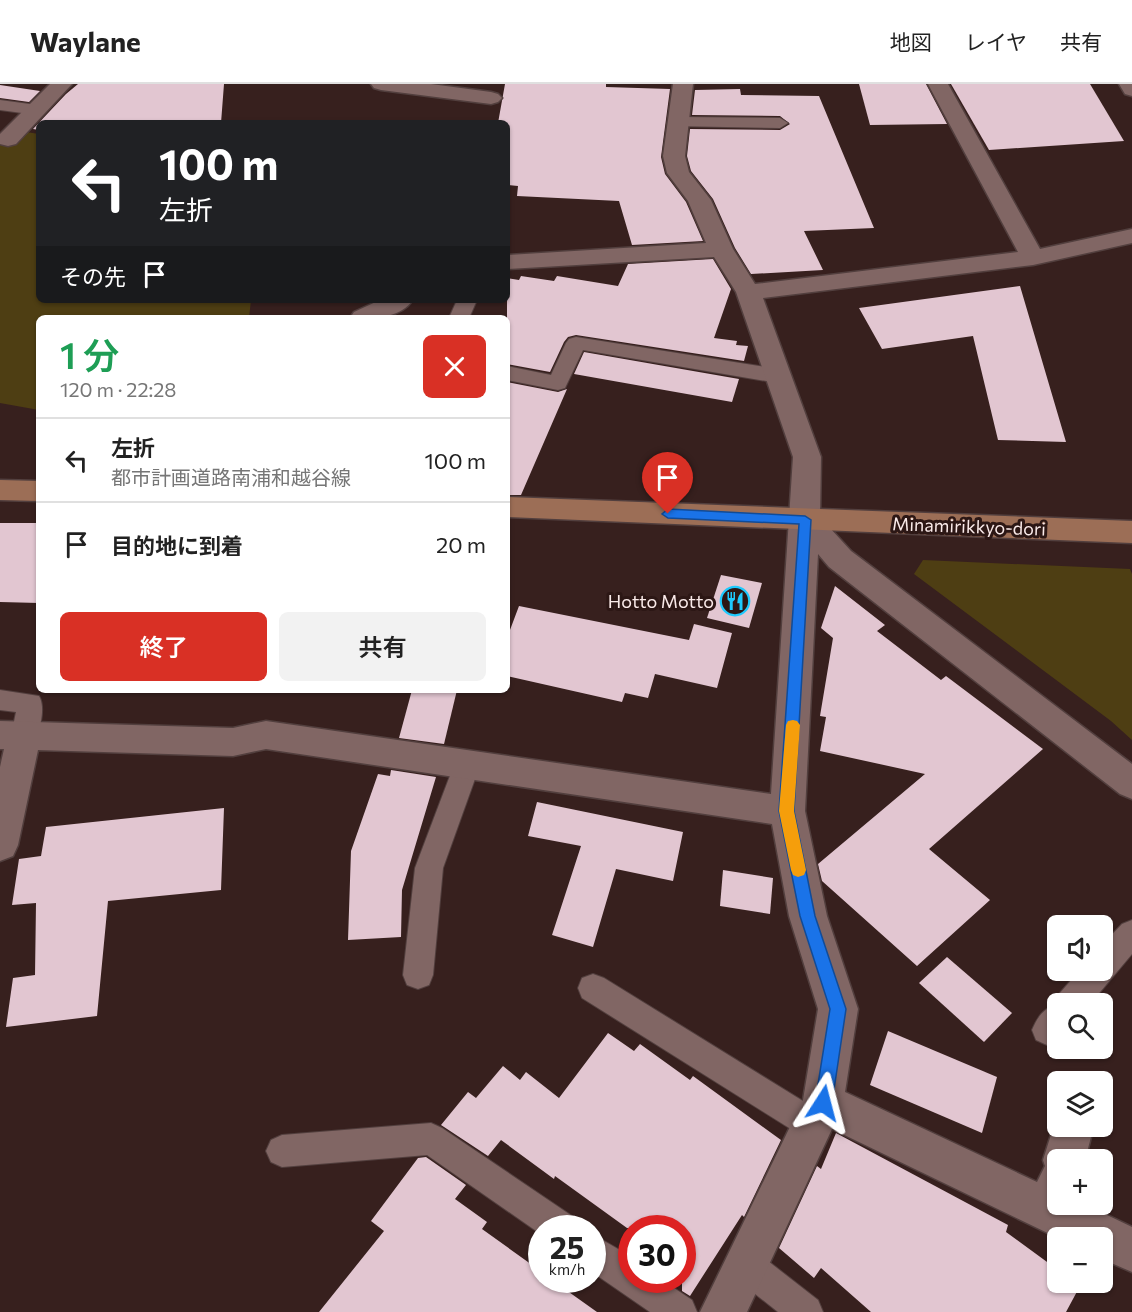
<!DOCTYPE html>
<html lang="ja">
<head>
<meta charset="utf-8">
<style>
	body { margin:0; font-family:Commissioner,"Noto Sans JP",sans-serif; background:#f2f2f2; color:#222; height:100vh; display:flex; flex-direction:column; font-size:22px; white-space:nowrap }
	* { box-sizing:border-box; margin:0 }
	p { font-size:20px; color:#767676 }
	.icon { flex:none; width:33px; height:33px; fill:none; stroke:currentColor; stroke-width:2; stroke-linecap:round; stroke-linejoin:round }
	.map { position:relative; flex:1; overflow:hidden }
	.sheet { position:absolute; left:36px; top:231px; width:474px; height:378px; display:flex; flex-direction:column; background:#fff; border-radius:9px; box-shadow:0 2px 4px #0004 }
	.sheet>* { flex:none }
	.banner { position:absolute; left:36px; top:36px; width:474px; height:183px; border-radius:9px; box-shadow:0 2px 4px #0004; background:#202124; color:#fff; overflow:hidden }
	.controls { position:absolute; left:1047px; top:831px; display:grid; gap:12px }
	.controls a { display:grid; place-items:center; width:66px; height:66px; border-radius:9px; background:#fff; box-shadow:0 2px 4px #0004; font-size:30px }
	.speed { position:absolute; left:528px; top:1131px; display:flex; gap:12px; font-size:30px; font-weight:700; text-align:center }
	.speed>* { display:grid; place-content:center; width:78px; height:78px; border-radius:50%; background:#fff; box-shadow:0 2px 4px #0004; line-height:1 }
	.speed small { font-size:15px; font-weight:400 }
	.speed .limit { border:9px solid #d22; background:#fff; color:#111 }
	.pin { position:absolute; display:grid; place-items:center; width:51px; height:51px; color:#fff; margin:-62px -26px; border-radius:50% 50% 50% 0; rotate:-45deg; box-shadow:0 0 6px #0007 }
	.pin .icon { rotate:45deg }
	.me { position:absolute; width:66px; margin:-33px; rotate:9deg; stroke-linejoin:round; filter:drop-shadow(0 0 4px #0008) }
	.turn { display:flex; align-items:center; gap:21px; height:126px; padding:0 24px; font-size:27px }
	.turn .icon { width:78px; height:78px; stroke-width:2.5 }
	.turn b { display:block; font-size:42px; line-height:51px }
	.then { display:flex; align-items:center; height:57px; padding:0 24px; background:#0003; gap:12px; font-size:22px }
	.round { display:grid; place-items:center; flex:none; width:63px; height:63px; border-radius:9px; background:#f2f2f2 }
	.summary { display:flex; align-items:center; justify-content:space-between; height:102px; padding:0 24px }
	h1 { font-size:36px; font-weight:600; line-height:45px; color:#1e9e55 }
	.button { display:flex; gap:12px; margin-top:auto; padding:12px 24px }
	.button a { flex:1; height:69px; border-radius:9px; background:#d93025; color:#fff; font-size:24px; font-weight:600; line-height:69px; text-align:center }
	.button a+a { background:#f2f2f2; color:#222 }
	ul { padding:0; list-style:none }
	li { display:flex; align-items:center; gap:18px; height:84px; padding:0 24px; border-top:2px solid #e0e0e0 }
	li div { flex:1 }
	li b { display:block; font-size:22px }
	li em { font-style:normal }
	header { display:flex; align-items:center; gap:36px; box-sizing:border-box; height:84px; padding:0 30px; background:#fff; border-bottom:2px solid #e0e0e0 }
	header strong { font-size:28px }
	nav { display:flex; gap:33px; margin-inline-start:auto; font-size:21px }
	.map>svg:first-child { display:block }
</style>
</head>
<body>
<header>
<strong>Waylane</strong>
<nav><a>地図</a><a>レイヤ</a><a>共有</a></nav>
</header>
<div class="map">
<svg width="1132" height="1228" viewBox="0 0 1132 1228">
	<rect width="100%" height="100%" fill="#37201e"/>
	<g fill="#4e3e13">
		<path d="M26,48L39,50V216H251L249,234H39V326L0,319V54Z"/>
		<path d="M923,476L1130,485L1132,490V656L1111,637L914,490Z"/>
	</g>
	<g fill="#e2c6d1">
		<path d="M78,0H224L221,39H39V46L33,45L66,10Z"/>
		<path d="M505,0H606V3L670,5L661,73L665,90L686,118L703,157L632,161L619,117L517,112L518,102L507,101V39H498Z"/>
		<path d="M859,0H926L947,40L870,41Z"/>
		<path d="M951,0H1090L1124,57L989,66Z"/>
		<path d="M0,1L40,7L29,18L0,14Z"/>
		<path d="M740,5L741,11L819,12L874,144L804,147L823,186L751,190L735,164L713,115L691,87L687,72L690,45L780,46L790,40L780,32L692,31L695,6Z"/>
		<path d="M713,175L731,205L714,254L737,257L736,261L748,262L744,277L576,251L568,253L564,258L550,288L507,280V194L519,196L521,192L554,197L557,192L618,202L628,180Z"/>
		<path d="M1020,202L1066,358L998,356L973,252L882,265L859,224Z"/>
		<path d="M584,268L739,295L732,318L574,290Z"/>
		<path d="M507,298L558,308L567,305L521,411H507Z"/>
		<path d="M0,439H39V519L0,518Z"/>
		<path d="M721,491L762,499L749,544L707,534Z"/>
		<path d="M835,502L885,541L877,547L941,596L946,592L1043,665L929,765L990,816L917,882L822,797L818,780L925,690L820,667L826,633L820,632L833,554L821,544Z"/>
		<path d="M519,522L689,556L694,540L732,549L717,604L655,590L648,614L625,609L622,618L507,592V554Z"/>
		<path d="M412,606H457L444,660L399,654Z"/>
		<path d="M391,686L436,693L402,806L401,853L348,856L351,767L378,690L390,692Z"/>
		<path d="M537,718L683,748L673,797L616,785L593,863L552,851L581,762L528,752Z"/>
		<path d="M224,724L221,806L108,817L97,932L6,943L13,894L35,891L36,819L12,821L19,775L41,772L46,743Z"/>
		<path d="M723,786L773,794L770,830L720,822Z"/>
		<path d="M947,873L1012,929L984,958L919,899Z"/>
		<path d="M888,947L997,993L982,1049L870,1001Z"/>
		<path d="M608,949L634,967L640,960L690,996L693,992L781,1056L744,1133L742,1131L690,1212L682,1207V1144H627L555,1092L554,1095L501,1056L488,1072L441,1041L468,1008L476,1014L503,982L520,996L526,988L559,1014Z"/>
		<path d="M836,1049L1008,1141L1006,1148L1058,1186V1198H1075L1080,1202L1066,1228H871L821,1184L814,1194L779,1164L817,1082L821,1085Z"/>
		<path d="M426,1073L466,1101L455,1115L487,1138L482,1145L542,1188V1196H552L597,1228H319L384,1147L371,1137L418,1074Z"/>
	</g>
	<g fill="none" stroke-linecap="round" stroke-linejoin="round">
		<g stroke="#523f3e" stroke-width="2">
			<g id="lane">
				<path d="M0,16L37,21L45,26L37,31L0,26Z"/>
				<path d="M679,33L780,34L788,39L780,44L673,42L671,38Z"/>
				<path d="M457,216H477L469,234H449Z"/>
				<path d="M576,253L778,285L785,287L788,292L785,297L778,299L583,266L565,304L558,306L507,296V282L551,291L566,259L569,255Z"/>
				<path d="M0,606L39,612C46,624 40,647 33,660L24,663L15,660L11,652L16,628L0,626Z"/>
				<path d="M467,670L476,673L480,681L443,784L433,891L429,901L418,905L407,901L403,891L415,784L454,681L458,673Z"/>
				<path d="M1132,836V870L1090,920H1058V956L1047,961L1036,956L1032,946C1037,934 1043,925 1055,921L1059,910L1080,886H1102V861L1122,840Z"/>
				<path d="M593,890L604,894L824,1030L829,1041L824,1052L813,1057L802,1052L582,914L578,904L582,894Z"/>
				<path d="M431,1039L442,1044L572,1132L577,1144H542V1151L427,1071L282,1083L271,1078L266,1067L271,1056L282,1051Z"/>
				<path d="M592,1150L632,1173V1196H662L692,1216L697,1228H650L592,1188Z"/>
				<path d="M747,1165L759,1170L818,1216L823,1228H778L735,1194L730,1182L735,1170Z"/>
			</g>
		</g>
		<g stroke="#523f3e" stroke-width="3">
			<g id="street">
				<path d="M50,0H72L16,60L8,62L0,60V50Z"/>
				<path d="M371,0H431L491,8L498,10L502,14L498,18L491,20L381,6L374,4Z"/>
				<path d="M673,0H693L685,72L689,88L711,116L733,165L755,200L1018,168L928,0H948L1040,165L1132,145V159L1033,181L763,214L821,373L820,433L851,467L1132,680V715L1120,710L829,483L818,470L805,727L827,832L858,925L845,1008L1037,1098L1045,1082L1043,1076L1055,1038L1058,1037V1042H1086L1091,1053L1085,1076H1058V1120H1084L1132,1143V1188L1102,1175V1154H1058L832,1045L747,1228H700L803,1016L818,925L789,832L772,740L266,665L233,672L38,666L18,761L13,772L0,777V683L4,665H0V637L233,644L266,637L771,710L793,373L736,208L714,173L507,185V171L706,159L688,117L667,89L663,72Z"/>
				<path d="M1119,0H1132V12L1125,10Z"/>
				<path d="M380,216H413C399,236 371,234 350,234L354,228Z"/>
			</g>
		</g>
		<g stroke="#523f3e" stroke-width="3">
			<g id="secondary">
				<path d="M0,396L39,397V417L0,416Z"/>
				<path d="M507,413L1132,437V459L507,433Z"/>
			</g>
		</g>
		<use href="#lane" fill="#816664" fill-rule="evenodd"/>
		<use href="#street" fill="#816664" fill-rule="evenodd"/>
		<use href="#secondary" fill="#9c6e56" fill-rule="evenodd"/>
	</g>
	<path fill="#1a73e8" stroke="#114b97" stroke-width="1.5" d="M668,425L805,432L811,436L794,727L815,832L846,925L832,1019L829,1025L823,1027L817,1025L815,1019L830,925L800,832L779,727L799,440L668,434L662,430Z"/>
	<path fill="#f59e0b" d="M793,636L797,637L800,641L794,727L806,786L804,791L798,793L793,791L791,786L779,727L786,641L788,637Z"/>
	<defs>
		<g id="restaurant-ring" transform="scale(1.5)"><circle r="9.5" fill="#2c1715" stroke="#1ec9fd" stroke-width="1.5"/><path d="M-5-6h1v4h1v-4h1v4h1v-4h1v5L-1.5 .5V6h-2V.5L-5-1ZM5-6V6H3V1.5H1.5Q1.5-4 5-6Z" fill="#1ec9fd"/></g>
	</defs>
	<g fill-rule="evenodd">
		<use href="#restaurant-ring" x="735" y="517"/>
	</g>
	<g text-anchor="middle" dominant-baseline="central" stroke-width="6" stroke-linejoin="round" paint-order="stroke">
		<g font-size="18" fill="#faeae9" stroke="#2c1715">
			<text transform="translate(969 442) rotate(2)">Minamirikkyo-dori</text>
		</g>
		<g font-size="18" fill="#faeae9" stroke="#2c1715" text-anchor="end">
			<text x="714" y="517">Hotto Motto</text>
		</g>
	</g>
</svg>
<div class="controls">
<a><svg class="icon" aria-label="sound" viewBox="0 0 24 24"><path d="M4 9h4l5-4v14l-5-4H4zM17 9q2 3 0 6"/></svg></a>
<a><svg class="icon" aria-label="search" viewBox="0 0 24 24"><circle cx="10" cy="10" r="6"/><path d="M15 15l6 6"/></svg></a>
<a><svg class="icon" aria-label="layers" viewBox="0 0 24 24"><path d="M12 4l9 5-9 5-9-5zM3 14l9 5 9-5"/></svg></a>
<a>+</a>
<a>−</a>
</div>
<div class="speed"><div>25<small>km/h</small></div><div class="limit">30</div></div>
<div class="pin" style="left:668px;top:430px;background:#d93025"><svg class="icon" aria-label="arrive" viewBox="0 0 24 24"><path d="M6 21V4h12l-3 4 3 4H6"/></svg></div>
<svg class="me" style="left:823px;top:1019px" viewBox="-20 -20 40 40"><path d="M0-17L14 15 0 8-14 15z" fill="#1a73e8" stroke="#fff" stroke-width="4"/></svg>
<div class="banner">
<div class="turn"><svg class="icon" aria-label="left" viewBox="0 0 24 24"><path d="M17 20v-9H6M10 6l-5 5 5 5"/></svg><div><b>100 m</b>左折</div></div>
<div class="then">その先<svg class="icon" aria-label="arrive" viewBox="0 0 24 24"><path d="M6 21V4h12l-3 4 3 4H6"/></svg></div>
</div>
<section class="sheet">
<div class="summary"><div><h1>1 分</h1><p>120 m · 22:28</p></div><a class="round" style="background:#d93025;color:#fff"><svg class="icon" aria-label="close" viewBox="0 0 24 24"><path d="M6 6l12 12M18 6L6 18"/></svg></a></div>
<ul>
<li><svg class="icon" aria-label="left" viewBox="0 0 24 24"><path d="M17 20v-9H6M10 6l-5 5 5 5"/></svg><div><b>左折</b><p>都市計画道路南浦和越谷線</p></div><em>100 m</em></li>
<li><svg class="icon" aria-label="arrive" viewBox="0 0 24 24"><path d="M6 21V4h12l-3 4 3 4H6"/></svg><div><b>目的地に到着</b></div><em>20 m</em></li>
</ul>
<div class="button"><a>終了</a><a>共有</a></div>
</section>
</div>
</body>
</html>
